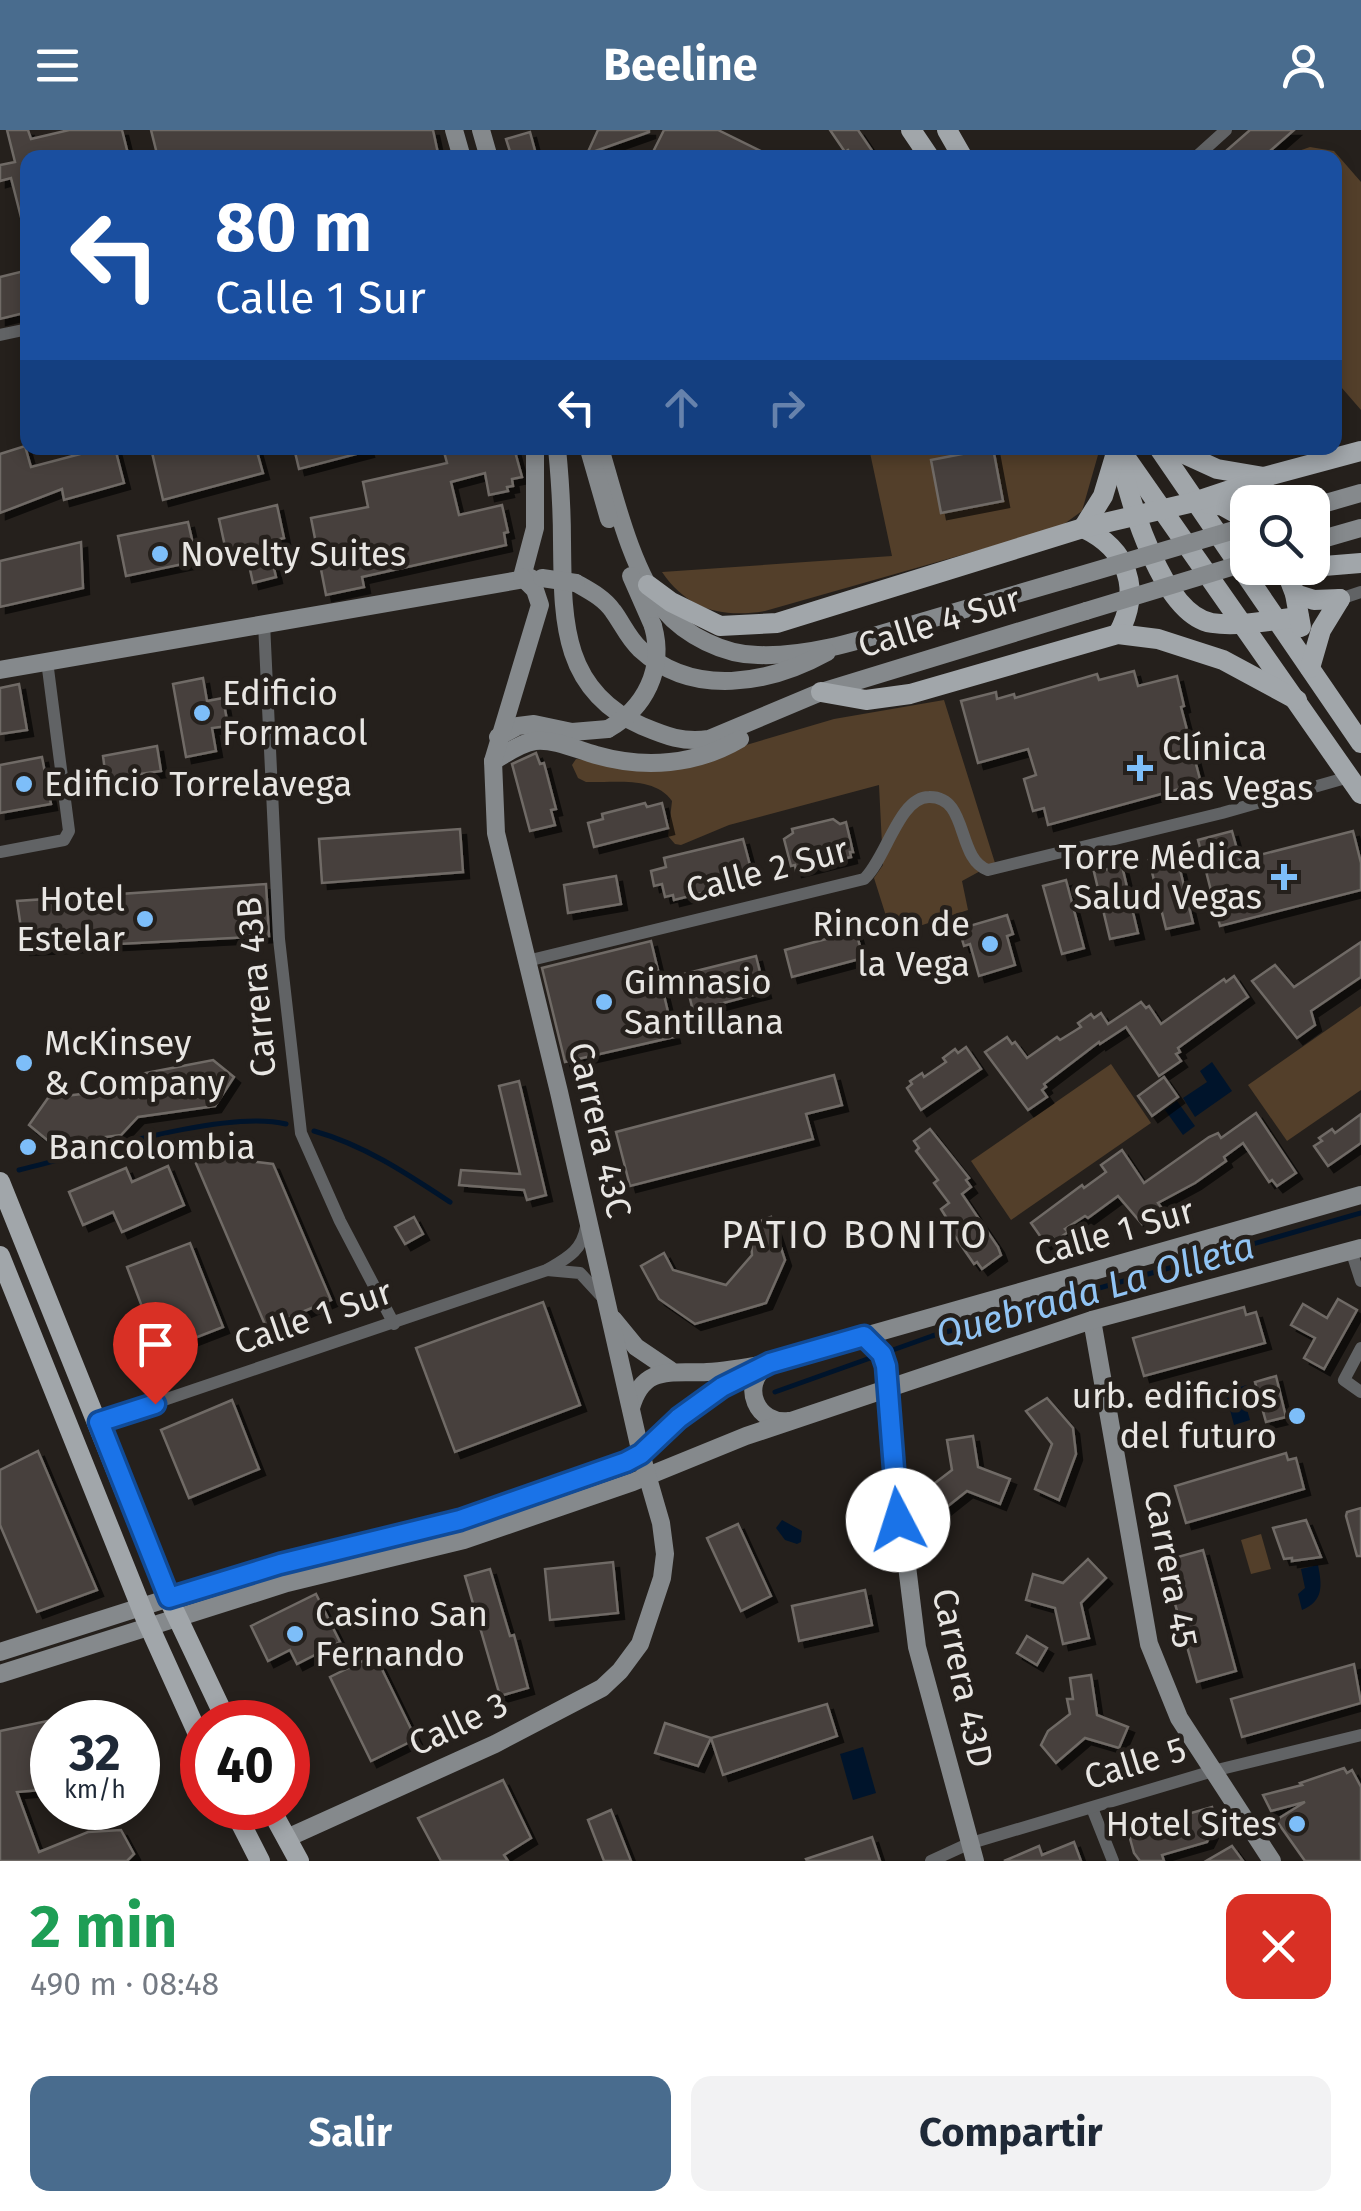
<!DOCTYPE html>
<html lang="es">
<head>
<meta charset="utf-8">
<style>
	body { margin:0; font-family:"Fira Sans",sans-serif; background:#f2f2f3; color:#1f2937; height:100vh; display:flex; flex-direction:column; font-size:38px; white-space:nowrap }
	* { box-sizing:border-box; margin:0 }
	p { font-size:32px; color:#747a83 }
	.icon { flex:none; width:55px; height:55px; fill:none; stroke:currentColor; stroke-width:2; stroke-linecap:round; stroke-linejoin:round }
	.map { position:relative; height:1731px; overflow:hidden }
	.side { display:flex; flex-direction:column; background:#fff; flex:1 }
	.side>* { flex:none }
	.hud { position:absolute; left:20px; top:20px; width:1322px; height:305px; border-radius:20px; box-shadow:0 5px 15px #0003; background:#1a4fa0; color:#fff; overflow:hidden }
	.tools { position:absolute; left:1230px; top:355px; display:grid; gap:20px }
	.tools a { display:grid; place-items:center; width:100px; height:100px; border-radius:20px; background:#fff; box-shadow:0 5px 15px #0003; font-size:50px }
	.speed { position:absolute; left:30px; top:1570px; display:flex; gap:20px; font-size:50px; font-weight:700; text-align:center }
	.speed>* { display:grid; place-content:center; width:130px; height:130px; border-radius:50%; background:#fff; box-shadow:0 5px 15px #0003; line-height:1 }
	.speed small { font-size:25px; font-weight:400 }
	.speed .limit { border:15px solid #d22; background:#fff; color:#111 }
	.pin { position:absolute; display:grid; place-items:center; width:85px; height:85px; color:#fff; margin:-102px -42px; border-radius:50% 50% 50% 0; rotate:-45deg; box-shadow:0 0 10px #0007 }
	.pin .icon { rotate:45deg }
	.me { position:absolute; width:110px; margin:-55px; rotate:355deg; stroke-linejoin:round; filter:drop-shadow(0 0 8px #0008) }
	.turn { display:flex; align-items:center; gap:35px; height:210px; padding:0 30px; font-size:45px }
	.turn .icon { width:130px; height:130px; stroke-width:2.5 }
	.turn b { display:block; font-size:70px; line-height:85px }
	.lanes { display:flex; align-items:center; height:95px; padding:0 30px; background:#0003; justify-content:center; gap:50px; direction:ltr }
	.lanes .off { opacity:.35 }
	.round { display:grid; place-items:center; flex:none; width:105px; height:105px; border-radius:20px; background:#f2f2f3 }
	.head { display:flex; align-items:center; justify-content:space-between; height:170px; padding:0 30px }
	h1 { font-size:60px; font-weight:700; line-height:75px; color:#1e9e55 }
	.action { display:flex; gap:20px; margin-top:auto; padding:20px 30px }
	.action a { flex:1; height:115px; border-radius:20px; background:#496c8e; color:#fff; font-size:40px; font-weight:700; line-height:115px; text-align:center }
	.action a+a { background:#f2f2f3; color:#1f2937 }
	header { display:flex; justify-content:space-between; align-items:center; height:130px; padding:0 30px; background:#496c8e; color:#fff; font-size:45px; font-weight:700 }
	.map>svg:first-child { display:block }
</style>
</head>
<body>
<header><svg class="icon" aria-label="menu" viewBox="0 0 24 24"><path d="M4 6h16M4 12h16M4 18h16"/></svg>Beeline<svg class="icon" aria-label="person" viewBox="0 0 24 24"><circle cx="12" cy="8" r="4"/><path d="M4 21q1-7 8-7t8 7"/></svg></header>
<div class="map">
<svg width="1361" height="1731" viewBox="0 0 1361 1731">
	<defs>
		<filter id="shadow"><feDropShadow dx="6" dy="6" stdDeviation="0" flood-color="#0009"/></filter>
	</defs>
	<rect width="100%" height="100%" fill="#25201c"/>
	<g fill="#533f2a">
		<path d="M1310,17L1334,21L1361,52V280L1335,250V28L1281,27Z"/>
		<path d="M869,318H1100L1082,381L1060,397L765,481C722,488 688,480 662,442L892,426Z"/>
		<path d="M944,570L995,733L962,751L968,780L892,805L874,748L883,735L879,655L729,695L681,715L675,714L668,706L672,671C655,646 614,653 586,652L578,648L572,635L576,629L672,637L834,589Z"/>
		<path d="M1361,876V960L1287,1011L1248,955Z"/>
		<path d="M1111,934L1151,993L1011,1090L971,1031Z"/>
		<path d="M1261,1404L1271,1439L1251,1444L1241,1410Z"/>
	</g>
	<g fill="#00142b">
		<path d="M1212,932L1232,961L1195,987L1183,968L1207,952L1200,941Z"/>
		<path d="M1177,971L1195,996L1183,1005L1165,980Z"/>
		<path d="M1247,1255L1252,1274L1246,1276L1250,1290L1234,1295L1225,1261Z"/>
		<path d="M782,1390L802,1401L801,1412L797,1414L785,1410L776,1398Z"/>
		<path d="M1318,1435C1322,1455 1324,1471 1302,1480L1298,1464L1305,1458L1301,1439Z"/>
		<path d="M863,1617L876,1663L853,1670L840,1624Z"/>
	</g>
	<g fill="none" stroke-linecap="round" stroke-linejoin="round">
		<g stroke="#00142b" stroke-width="5">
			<path d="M314,1001C364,1015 406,1043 450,1072"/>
			<path d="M19,1040C85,1024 225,979 286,994"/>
			<path d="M775,1262L932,1206L1361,1083"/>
		</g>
	</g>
	<g fill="#46413d" stroke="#706b66" stroke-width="2.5" filter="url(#shadow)">
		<path d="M7,0H28L31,9L69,0H122L129,28H28V95H23L11,48L0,51V35L15,32Z"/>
		<path d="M151,0H433L439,28H158Z"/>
		<path d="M598,0H649V2L587,24Z"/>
		<path d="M664,0H718L775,28H650Z"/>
		<path d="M830,0H858L877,28H853L848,20L845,22Z"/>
		<path d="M1250,0H1294L1262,28H1218Z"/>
		<path d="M530,2L537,28H512L506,9Z"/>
		<path d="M28,140V182L0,189V147Z"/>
		<path d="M25,316L31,337L103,318H115L124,353L64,370L62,359L0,383V324Z"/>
		<path d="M151,318H256L263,343L163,370Z"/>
		<path d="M294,318H367L368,321L299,339Z"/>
		<path d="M443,318H514L522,347L512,349L513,356L507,357L508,361L489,365L485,343L451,352L459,385L502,375L508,402L504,403L506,415L362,447L364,457L326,465L311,388L368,377L363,352L447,333Z"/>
		<path d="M993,318L1003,371L941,383L931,330Z"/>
		<path d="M277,375L284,408L268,412L276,447L253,453L245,417L226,421L219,389Z"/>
		<path d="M188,392L197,431L126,446L118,406Z"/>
		<path d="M81,412L83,458L0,477V431Z"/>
		<path d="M1134,541L1138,556L1177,546L1184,576L1181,577L1201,653L1048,695L1044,678L1033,681L1024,649L1036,645L1028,619L978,633L961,571L996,562L997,569L1014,564L1015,568L1097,544L1099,550Z"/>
		<path d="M203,548L207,571L223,568L228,596L212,598L216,621L186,627L173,554Z"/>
		<path d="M19,554L27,600L0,604V558Z"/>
		<path d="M157,616L161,641L106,649L103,626Z"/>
		<path d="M536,623L540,634L544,633L556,679L551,680L555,695L530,701L512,634Z"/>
		<path d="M42,627L51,674L0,683V635Z"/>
		<path d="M645,673L647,677L662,673L668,698L594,717L588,693L603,689L602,684Z"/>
		<path d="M833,689L840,694L846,692L853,722H850L851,727L796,741L795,735L791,736L784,709L793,703L792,699Z"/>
		<path d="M460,699L463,742L322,753L319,709Z"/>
		<path d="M1232,701L1240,730L1353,701L1361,733V760L1220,796L1198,710Z"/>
		<path d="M743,709L754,750L674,770L673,765L665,767L662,754L654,756L651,741L666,737L664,728Z"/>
		<path d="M1176,723L1193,793L1166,799L1149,730Z"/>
		<path d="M1122,736L1138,803L1110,809L1094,742Z"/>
		<path d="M616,746L621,774L568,783L564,755Z"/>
		<path d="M1066,750L1084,818L1062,824L1043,756Z"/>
		<path d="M266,754L269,806L24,819L17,771Z"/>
		<path d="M1007,785L1013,804L1007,806L1015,835L979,846L970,814L964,816L959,799Z"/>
		<path d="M856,801L863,828L792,847L785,820Z"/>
		<path d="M651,811L674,907L565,932L542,838Z"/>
		<path d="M1361,812V847L1311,881L1315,895L1297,908L1252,851L1275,835L1294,857Z"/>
		<path d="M756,826L765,862L693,881L684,844Z"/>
		<path d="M1234,846L1248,867L1178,918L1180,922L1176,924L1181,931L1159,946L1126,897L1100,914L1099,912L1044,954L1046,957L1042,960L1047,967L1028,980L985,922L1007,907L1012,914L1015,912L1027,928L1057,907L1060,910L1081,897L1078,893L1091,884L1094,888L1101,883L1108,894L1141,872L1146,878L1149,876L1161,894L1224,849L1226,852Z"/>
		<path d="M966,917L981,939L921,980L907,958L912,954L910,951L922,943L924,947L946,932L943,928L955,919L958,923Z"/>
		<path d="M213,930L234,947L215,976L138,987L121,1005L52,1014L29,995L48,968L124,959L136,945Z"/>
		<path d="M834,945L842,975L806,984L813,1009L630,1056L616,1002Z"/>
		<path d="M1164,947L1178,967L1152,986L1138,966Z"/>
		<path d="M519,951L546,1065L527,1070L524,1060L459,1055L461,1040L520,1044L499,956Z"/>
		<path d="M1256,983L1296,1043L1277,1056L1272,1050L1269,1052L1243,1013L1224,1027L1226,1031L1195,1053L1158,1073L1163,1080L1142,1094L1118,1066L1088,1088L1085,1086L1065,1099L1068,1102L1055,1111L1053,1108L1045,1113L1031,1093L1082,1055L1084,1058L1106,1042L1101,1035L1122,1020L1144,1053L1209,1007L1218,1003L1221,1008Z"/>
		<path d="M1361,984V1013L1328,1036L1314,1016L1322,1011L1319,1008L1332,999L1335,1003Z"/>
		<path d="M930,999L969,1048L966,1050L971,1057L962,1064L998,1117L1001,1125L982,1139L977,1132L974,1134L943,1089L946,1087L941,1079L949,1073L934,1053L938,1050L916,1021L919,1018L914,1011Z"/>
		<path d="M192,1024L273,1034L331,1170L266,1197Z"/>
		<path d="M168,1036L184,1075L122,1102L113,1082L83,1095L69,1062L126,1038L132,1052Z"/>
		<path d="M414,1087L423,1104L405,1114L395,1097Z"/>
		<path d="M771,1087L785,1130L766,1173L695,1194L659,1169L641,1136L664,1123L673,1140L726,1155L752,1125L750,1095Z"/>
		<path d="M190,1113L223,1197L159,1222L127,1137Z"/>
		<path d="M1338,1169L1357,1180L1324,1239L1304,1228L1315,1208L1291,1195L1303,1174L1327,1188Z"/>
		<path d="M543,1172L580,1275L455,1322L416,1218Z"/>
		<path d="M1244,1177L1246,1185L1256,1182L1265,1213L1144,1246L1133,1208Z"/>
		<path d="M1276,1246L1286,1287L1266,1292L1255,1252Z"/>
		<path d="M1047,1268L1073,1298L1076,1324L1059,1370L1035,1359L1052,1314L1026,1281Z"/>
		<path d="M232,1270L259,1339L189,1368L161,1300Z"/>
		<path d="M973,1306L978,1337L1010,1349L1000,1374L967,1361L938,1384L922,1363L952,1340L947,1310Z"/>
		<path d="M38,1321L97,1460L37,1482L0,1395V1340Z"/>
		<path d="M1286,1323L1288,1330L1296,1328L1304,1359L1186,1393L1175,1356Z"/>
		<path d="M1361,1378V1426H1357L1346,1386L1347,1382Z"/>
		<path d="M1306,1390L1321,1427L1292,1431V1428L1284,1429L1273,1398Z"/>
		<path d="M738,1394L771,1466L741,1481L707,1408Z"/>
		<path d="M1203,1420L1236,1541L1197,1552L1163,1431Z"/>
		<path d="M1088,1429L1106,1448L1081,1473L1089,1508L1063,1514L1055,1478L1026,1470L1033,1444L1063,1453Z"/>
		<path d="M613,1432L618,1483L550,1490L545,1439Z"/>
		<path d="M490,1439L510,1506L514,1505L528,1558L500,1566L465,1446Z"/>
		<path d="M865,1460L872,1495L799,1511L792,1476Z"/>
		<path d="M316,1464L340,1512L297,1534L290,1520L268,1531L251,1496Z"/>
		<path d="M1027,1506L1047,1518L1037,1535L1017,1523Z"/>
		<path d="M375,1525L416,1609L371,1631L330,1547Z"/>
		<path d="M1354,1534L1361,1573L1242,1607L1231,1569Z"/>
		<path d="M1091,1545L1097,1585L1128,1597L1119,1618L1085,1608L1056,1633L1041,1615L1048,1601L1070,1584L1067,1569H1073L1070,1548Z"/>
		<path d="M827,1574L837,1606L723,1645L711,1608Z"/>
		<path d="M52,1590V1659L17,1662L39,1722L88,1702L121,1700L134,1724L127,1731H0V1601Z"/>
		<path d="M665,1593L711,1608L698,1636L655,1623Z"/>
		<path d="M1344,1638L1347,1643L1352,1640L1361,1657V1731H1305L1276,1690L1305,1672L1271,1681L1263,1665L1302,1655L1300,1653Z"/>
		<path d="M503,1650L531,1708L504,1725L508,1731H441L418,1688Z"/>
		<path d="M1212,1677L1216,1694L1207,1712L1162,1725L1164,1731H1140L1134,1723L1128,1701Z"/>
		<path d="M611,1680L631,1731H604L588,1690Z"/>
		<path d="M872,1707L880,1731H807L806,1729Z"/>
		<path d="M1074,1712L1081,1731H1004L1039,1716L1042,1725Z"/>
		<path d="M1232,1716L1243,1731H1206Z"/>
	</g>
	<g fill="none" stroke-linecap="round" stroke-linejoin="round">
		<g stroke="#616365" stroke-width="12">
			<path d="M1195,28L1226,0"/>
			<path d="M0,205L28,199"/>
			<path d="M1340,469L1361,462"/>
			<path d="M264,493L279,809L301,1003L340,1091L394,1194"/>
			<path d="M0,722L64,710L69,701L47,531"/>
			<path d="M527,831L864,749C886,729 899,667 929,667C969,666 956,729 988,740L1222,683L1349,647"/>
			<path d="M1351,1120L1361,1151"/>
			<path d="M547,1140L580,1143L603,1168"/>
			<path d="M1361,1218L1344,1250L1361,1262"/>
			<path d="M99,1292L547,1140C567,1128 582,1121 586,1097"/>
			<path d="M1092,1678L1113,1731"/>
			<path d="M931,1731L968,1714L1213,1641L1361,1605"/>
		</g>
		<g stroke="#85898c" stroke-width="18">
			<path d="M454,0L462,28"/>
			<path d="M481,0L489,28"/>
			<path d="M557,318C560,349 562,379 562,411C563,487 560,560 642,596C666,606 683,613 709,609L821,562L1086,481"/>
			<path d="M600,318C614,365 632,442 664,480C685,505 724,525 758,525C811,527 864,509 914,494C965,479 1016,464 1068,449"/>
			<path d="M590,323L609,389"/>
			<path d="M1312,377L1361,363"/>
			<path d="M1312,412L1361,398"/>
			<path d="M631,446L653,496"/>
			<path d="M522,447L535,398V318"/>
			<path d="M576,453C590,461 604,468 613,481C622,493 628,508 640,519C693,568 769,554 827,522"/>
			<path d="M0,540L531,448"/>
			<path d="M498,607L518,596L534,594L572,602L608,599"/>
			<path d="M493,631C506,624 520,613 535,611C556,609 577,620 596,625C645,639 696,635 740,609"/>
			<path d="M613,1189L636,1217L670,1240"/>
			<path d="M1092,1190L1149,1514L1179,1588L1272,1731"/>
			<path d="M864,1206L881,1224L886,1236L898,1389L906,1428L917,1517L975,1731"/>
			<path d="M766,1236C740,1256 757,1295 789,1291"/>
			<path d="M631,1278C643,1234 672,1244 707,1242C728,1241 749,1237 770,1233L1361,1065"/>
			<path d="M0,1522L279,1433L460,1389L626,1332C648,1320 662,1301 681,1286C709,1264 739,1249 770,1233"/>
			<path d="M0,1544L287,1453L464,1410L633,1352L746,1306L1092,1190L1361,1118"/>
			<path d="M287,1708L495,1614L602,1558L620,1541L640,1514L662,1448L665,1424L661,1393L641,1324L559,962L496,703L493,631L540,475L535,460L522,447"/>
		</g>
		<g stroke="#a1a6aa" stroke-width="20">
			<path d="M911,0L930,28"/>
			<path d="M947,0L963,28"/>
			<path d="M1119,318L1361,664"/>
			<path d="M1159,318L1361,613"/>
			<path d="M1171,318L1217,339L1264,347"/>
			<path d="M1120,328C1130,371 1162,485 1212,493C1239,497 1272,490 1299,487"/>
			<path d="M1253,350L1361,321"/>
			<path d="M1198,372L1223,376L1248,390"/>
			<path d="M1083,398C1128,419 1142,460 1118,504"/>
			<path d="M1083,398L1103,366L1116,323"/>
			<path d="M1312,437L1361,433"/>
			<path d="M1285,438L1295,464L1301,497"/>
			<path d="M648,455L671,472L720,496L777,493L1083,398L1194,372L1266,348"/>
			<path d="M1295,464L1314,470L1340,469"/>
			<path d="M1310,538L1321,500L1340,469"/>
			<path d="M821,562L866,570L910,564L1118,504L1158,509L1223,530L1297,570"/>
			<path d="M0,1052L163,1457L227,1592"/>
			<path d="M0,1126L145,1487L202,1613"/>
			<path d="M233,1678L260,1731"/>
			<path d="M270,1678L299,1731"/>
		</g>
		<g stroke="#85898c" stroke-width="18">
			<path d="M542,448L576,453"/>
			<path d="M1068,449L1248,396"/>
			<path d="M1086,481L1248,432"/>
			<path d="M608,599C645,578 665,539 653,496"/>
		</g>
	</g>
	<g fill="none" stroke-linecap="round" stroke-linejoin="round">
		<g stroke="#114b97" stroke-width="25">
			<path id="route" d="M155,1274L99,1292L169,1468L280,1434L460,1390L626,1332L641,1324L679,1288L722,1257L770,1233L864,1206L882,1224L886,1236L898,1390"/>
		</g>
		<use href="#route" stroke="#1a73e8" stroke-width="18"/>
	</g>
	<g fill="#7dbef9" stroke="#25201c" stroke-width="4">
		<circle cx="160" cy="424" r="10"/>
		<circle cx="202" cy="583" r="10"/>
		<path d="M1135 623h10v10h10v10h-10v10h-10v-10h-10v-10h10z"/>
		<circle cx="24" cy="654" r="10"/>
		<path d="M1279 732h10v10h10v10h-10v10h-10v-10h-10v-10h10z"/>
		<circle cx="145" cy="789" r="10"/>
		<circle cx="990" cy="814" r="10"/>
		<circle cx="604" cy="872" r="10"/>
		<circle cx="24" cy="933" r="10"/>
		<circle cx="28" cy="1017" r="10"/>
		<circle cx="1297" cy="1286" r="10"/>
		<circle cx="295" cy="1504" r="10"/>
		<circle cx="1297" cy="1694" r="10"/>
	</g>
	<g text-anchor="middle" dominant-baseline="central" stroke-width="9" stroke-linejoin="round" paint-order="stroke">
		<g font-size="35" fill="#e8e6e3" stroke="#25201c" text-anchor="start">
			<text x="180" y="424">Novelty Suites</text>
			<text x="222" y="563">Edificio<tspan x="222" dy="40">Formacol</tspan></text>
			<text x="1162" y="618">Clínica<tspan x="1162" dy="40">Las Vegas</tspan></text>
			<text x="44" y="654">Edificio Torrelavega</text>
			<text x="1262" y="727" text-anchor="end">Torre Médica<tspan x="1262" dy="40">Salud Vegas</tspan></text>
			<text x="125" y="769" text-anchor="end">Hotel<tspan x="125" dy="40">Estelar</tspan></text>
			<text x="970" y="794" text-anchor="end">Rincon de<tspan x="970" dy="40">la Vega</tspan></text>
			<text x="624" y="852">Gimnasio<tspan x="624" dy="40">Santillana</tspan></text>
			<text x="44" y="913">McKinsey<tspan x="44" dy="40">&amp; Company</tspan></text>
			<text x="48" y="1017">Bancolombia</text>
			<text x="1277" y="1266" text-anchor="end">urb. edificios<tspan x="1277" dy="40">del futuro</tspan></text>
			<text x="315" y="1484">Casino San<tspan x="315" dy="40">Fernando</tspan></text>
			<text x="1277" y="1694" text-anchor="end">Hotel Sites</text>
		</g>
		<g font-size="35" fill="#e8e6e3" stroke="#25201c">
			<text transform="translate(939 492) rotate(-17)">Calle 4 Sur</text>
			<text transform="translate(767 740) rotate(-15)">Calle 2 Sur</text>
			<text transform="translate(256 857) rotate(-95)">Carrera 43B</text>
			<text transform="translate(600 1000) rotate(77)">Carrera 43C</text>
			<text transform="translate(1114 1102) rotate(-16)">Calle 1 Sur</text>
			<text transform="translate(313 1187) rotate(-19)">Calle 1 Sur</text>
			<text transform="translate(1171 1439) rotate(79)">Carrera 45</text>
			<text transform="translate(963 1548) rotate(78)">Carrera 43D</text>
			<text transform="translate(458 1594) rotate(-25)">Calle 3</text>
			<text transform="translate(1135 1633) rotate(-17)">Calle 5</text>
		</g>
		<g font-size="38" letter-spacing="2.5" fill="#e8e6e3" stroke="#25201c">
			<text x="855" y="1105">PATIO BONITO</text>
		</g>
		<g font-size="38" font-style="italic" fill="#91c4f4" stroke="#25201c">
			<text transform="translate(1095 1160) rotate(-16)">Quebrada La Olleta</text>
		</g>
	</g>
</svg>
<div class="tools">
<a><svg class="icon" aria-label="search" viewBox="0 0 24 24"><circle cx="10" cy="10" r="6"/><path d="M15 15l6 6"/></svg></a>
</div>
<div class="speed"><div>32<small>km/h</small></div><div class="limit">40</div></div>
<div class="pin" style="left:155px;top:1274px;background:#d93025"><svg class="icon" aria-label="arrive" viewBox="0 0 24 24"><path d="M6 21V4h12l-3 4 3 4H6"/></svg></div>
<svg class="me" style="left:898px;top:1390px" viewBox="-20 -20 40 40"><circle r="19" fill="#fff"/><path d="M0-13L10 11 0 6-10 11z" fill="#1a73e8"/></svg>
<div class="hud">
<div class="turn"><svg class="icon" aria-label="left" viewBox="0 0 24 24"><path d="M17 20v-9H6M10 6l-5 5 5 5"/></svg><div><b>80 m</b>Calle 1 Sur</div></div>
<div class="lanes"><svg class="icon" aria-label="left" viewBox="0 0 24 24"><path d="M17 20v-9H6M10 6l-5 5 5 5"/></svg><svg class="icon off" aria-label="ahead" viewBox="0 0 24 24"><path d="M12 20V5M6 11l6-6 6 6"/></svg><svg class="icon off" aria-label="right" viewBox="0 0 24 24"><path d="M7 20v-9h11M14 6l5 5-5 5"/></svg></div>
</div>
</div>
<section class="side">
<div class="head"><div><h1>2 min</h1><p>490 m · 08:48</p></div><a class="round" style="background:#d93025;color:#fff"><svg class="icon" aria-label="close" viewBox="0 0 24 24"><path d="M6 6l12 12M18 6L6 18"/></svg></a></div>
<div class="action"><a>Salir</a><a>Compartir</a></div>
</section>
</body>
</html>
